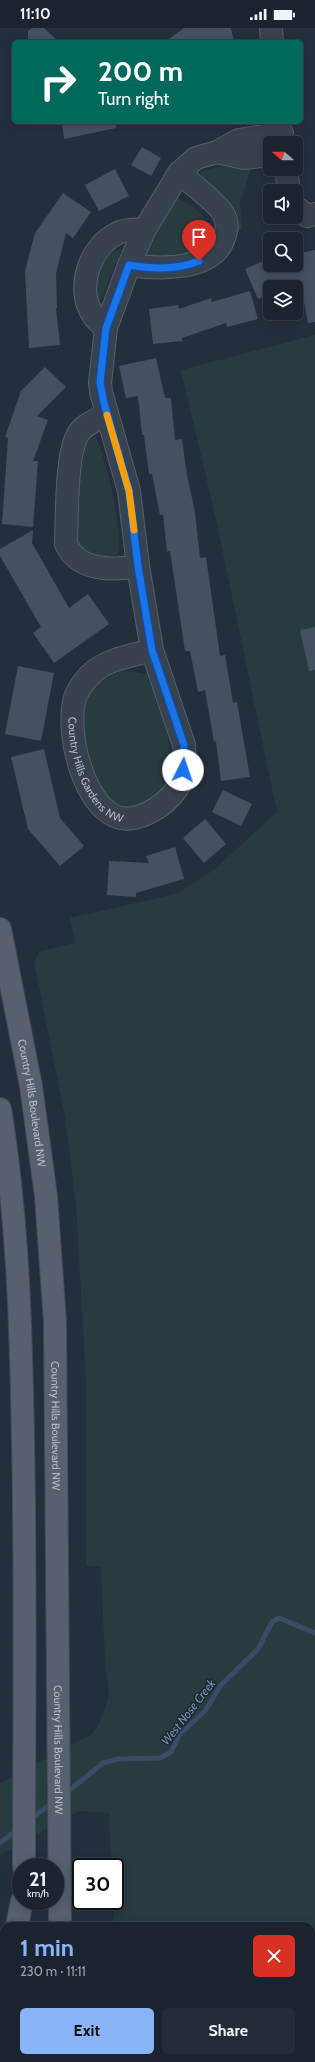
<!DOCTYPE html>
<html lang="en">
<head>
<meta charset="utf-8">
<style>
	body { margin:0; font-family:Cabin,sans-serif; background:#242b36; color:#f1f3f6; height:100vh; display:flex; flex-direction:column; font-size:15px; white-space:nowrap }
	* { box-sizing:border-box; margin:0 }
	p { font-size:13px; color:#a0a4aa }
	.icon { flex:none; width:22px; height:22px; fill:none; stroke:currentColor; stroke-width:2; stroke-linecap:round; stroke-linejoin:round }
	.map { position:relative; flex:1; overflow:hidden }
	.sheet { position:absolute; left:0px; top:1894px; width:315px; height:140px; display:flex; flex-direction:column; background:#1b232e; border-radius:12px 12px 0 0; box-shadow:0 2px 10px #0003,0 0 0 1px #39404a }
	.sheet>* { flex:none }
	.hud { position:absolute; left:12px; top:12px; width:291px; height:84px; border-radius:6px; box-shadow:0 2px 10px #0003,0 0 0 1px #39404a; background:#00695c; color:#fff; overflow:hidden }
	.needle { width:26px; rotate:290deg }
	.controls { position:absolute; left:263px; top:108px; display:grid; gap:8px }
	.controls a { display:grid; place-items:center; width:40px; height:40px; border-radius:6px; background:#1b232e; box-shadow:0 2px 10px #0003,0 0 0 1px #39404a; font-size:20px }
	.speed { position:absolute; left:12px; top:1830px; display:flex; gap:8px; font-size:20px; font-weight:700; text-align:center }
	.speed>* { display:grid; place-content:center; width:52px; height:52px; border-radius:50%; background:#1b232e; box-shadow:0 2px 10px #0003,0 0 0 1px #39404a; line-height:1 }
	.speed small { font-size:10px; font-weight:400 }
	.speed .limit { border:2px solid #111; border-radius:6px; background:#fff; color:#111 }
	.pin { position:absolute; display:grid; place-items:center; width:34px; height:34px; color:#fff; margin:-41px -17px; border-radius:50% 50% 50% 0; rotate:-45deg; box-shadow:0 0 4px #0007 }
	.pin .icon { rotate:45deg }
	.me { position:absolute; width:44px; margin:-22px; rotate:4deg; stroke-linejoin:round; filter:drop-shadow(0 0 3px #0008) }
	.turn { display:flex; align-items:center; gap:14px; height:84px; padding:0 20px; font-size:18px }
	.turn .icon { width:52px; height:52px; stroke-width:2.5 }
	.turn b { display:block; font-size:28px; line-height:34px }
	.round { display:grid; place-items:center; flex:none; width:42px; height:42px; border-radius:6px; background:#242b36 }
	.headline { display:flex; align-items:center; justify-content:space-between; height:68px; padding:0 20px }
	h1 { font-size:24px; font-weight:800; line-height:30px; color:#8ab4f8 }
	.action { display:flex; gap:8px; margin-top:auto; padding:8px 20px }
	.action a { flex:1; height:46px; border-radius:6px; background:#8ab4f8; color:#111; font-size:16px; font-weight:800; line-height:46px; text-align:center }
	.action a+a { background:#242b36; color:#f1f3f6 }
	.status { display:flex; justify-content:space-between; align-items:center; height:28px; padding:0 20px; background:#1b232e; direction:ltr }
	.status svg { height:11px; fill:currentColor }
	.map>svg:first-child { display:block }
</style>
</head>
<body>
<div class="status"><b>11:10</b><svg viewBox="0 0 49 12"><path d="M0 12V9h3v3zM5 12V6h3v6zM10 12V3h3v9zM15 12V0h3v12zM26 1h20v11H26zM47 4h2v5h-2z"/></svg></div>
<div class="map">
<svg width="315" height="2034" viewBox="0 0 315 2034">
	<rect width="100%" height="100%" fill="#242f3e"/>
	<g fill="#263c3f">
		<path d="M237,137L251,141L240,175L242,201L238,204L230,181L199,151L201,143L224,138Z"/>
		<path d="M178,170C194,178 206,189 214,205L208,218L186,229L152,231L147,226L168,182Z"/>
		<path d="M119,221H122L100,274L94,271C96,252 98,228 119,221Z"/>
		<path d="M315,307V2034H119V2030H311V1898H114L113,1873H115V1839H111L109,1785L79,1783L0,1827V1755L92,1706L100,1694L107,1674L109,1662L105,1633L101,1538H86V1353L76,1176L65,1088L34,933L39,924L75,915L70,890L176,866L215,841L277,784L216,491L181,342Z"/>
		<path d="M96,408C108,441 121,490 118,526C109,528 95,532 87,527C63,512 79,436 85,414Z"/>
		<path d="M122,642L147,646L165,695L173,737L164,762L141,777L118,782L101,768L80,708L79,682L96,656Z"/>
	</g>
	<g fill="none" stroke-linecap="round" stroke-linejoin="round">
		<g stroke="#394c67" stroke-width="5">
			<path d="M66,1765L103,1735L118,1731L160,1730L171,1724L180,1706L205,1683L221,1657L258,1621L272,1594L279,1590L315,1605"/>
			<path d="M31,1791L53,1774"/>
			<path d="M0,1815L18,1801"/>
		</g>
	</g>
	<g fill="#455162">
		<path d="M33,0H44L59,14H28V3Z"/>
		<path d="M184,0H231L234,14H165Z"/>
		<path d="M62,94H116V100L64,111Z"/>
		<path d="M142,119L161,130L151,148L131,137Z"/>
		<path d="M115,141L129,168L99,183L85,157Z"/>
		<path d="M63,165L91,184L73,210L66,205L56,246L57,280H56L60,317L29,320L25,243L35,205Z"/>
		<path d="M315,222V294L308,295L300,253L286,259H270V266L258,271L245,241L270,230V237H296V226Z"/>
		<path d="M250,263L258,291L227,299L226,295L182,310V313L153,316L149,281L178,277L179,281L211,270L212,274Z"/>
		<path d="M156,330L165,370H171L175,412L182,411L187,447L195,484L200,530L206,529L220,628L225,627L233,675L237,674L250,749L221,753L216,713L214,714L205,662L198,664L190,623H185L170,523L167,524L163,486L160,487L152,446H149L144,407H142L138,368L126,370L119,338Z"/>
		<path d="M45,339L66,359L37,388L48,392L33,433H38L33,499L2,496L8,410L5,409L21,363Z"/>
		<path d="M33,502L32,515L69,580L88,566L109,596L54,635L33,605L41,599L0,528V521Z"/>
		<path d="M315,599V642L309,643L300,602Z"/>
		<path d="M18,638L54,645L41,713L5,706Z"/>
		<path d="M44,721L60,790L84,818L60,838L28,801L11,729Z"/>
		<path d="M223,762L252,776L241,798L212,784Z"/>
		<path d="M205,791L226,816L204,835L183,810Z"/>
		<path d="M175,819L184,851L136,865V869L107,867L109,833L149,835L146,828Z"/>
	</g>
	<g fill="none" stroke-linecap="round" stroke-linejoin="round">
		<g stroke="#565f6c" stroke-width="24">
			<g id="minor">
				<path d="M271,0L272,14"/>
				<path d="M217,124L244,130L270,127"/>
				<path d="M286,141L289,163"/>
				<path d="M296,179L307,188L315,186"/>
				<path d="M129,237C157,241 213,244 224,210C227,201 228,196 224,187C220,178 189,153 179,145"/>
				<path d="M106,300C101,296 96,292 93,287C75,261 90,217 118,205C125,201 137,202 145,201"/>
				<path d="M107,386C96,392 82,397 77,408C66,429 67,490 66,516C78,543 113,543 138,538"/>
				<path id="s1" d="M152,622C131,628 106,631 90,647C85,652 77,663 75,670C66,702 81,768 111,786C133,800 166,778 178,759C186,748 185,729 184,717L152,622L138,538L129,463L101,364L100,355L106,300L129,237L145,201L179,145L196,130L217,124L239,112L282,105"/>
			</g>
		</g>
		<g stroke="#414a57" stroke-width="24">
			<g id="major">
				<path id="s2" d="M0,901L31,1058L46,1168L55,1294L60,1898"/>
				<path d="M0,1081C18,1190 21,1301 23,1412C26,1554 24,1697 24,1839"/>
				<path d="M17,1898L22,1873"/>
				<path d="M0,1985L4,1965"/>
				<path d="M23,2034V2030"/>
				<path d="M59,2034V2030"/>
			</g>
		</g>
		<use href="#minor" stroke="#38414e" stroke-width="22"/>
		<use href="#major" stroke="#56606e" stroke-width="22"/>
	</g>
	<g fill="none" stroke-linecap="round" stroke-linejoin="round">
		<g stroke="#114b97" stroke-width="10">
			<path id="route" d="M183,742L184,717L152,622L138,538L129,463L104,375L100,355L106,300L129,237C152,241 177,242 199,233"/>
		</g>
		<use href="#route" stroke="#1a73e8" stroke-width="7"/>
		<path stroke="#f59e0b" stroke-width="7" d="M107,387L129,463L134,502"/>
	</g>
	<g text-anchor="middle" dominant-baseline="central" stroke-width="3" stroke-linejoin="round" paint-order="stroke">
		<g font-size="11" fill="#b4bcc9" stroke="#1d2633">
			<text stroke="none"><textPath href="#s1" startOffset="175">Country Hills Gardens NW</textPath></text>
			<text stroke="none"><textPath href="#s2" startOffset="177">Country Hills Boulevard NW</textPath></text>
			<text stroke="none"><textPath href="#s2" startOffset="501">Country Hills Boulevard NW</textPath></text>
			<text stroke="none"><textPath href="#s2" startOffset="825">Country Hills Boulevard NW</textPath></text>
		</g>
		<g font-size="12" font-style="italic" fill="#7c92b1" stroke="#1d2633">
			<text transform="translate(188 1684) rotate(-52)">West Nose Creek</text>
		</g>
	</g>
</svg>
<div class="controls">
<a><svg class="needle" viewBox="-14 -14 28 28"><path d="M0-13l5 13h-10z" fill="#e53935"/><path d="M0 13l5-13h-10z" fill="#a0a4aa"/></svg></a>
<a><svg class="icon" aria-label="sound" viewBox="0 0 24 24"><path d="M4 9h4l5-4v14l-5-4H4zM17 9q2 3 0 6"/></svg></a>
<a><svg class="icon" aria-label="search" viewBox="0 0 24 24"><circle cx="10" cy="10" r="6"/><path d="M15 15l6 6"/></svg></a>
<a><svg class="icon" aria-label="layers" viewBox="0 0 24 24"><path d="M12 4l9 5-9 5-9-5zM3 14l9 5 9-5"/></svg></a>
</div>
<div class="speed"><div>21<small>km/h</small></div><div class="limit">30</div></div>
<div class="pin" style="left:199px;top:233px;background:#d93025"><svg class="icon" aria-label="arrive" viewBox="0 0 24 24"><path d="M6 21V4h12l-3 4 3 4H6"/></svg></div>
<svg class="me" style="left:183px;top:742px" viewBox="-20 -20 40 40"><circle r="19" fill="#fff"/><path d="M0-13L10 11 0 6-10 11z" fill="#1a73e8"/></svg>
<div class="hud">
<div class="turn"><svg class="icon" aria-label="right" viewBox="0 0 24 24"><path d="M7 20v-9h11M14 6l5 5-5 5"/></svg><div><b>200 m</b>Turn right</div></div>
</div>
<section class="sheet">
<div class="headline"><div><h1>1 min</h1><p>230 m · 11:11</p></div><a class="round" style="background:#d93025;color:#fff"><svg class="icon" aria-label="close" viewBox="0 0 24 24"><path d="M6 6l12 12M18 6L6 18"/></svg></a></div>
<div class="action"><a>Exit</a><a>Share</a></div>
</section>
</div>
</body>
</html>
